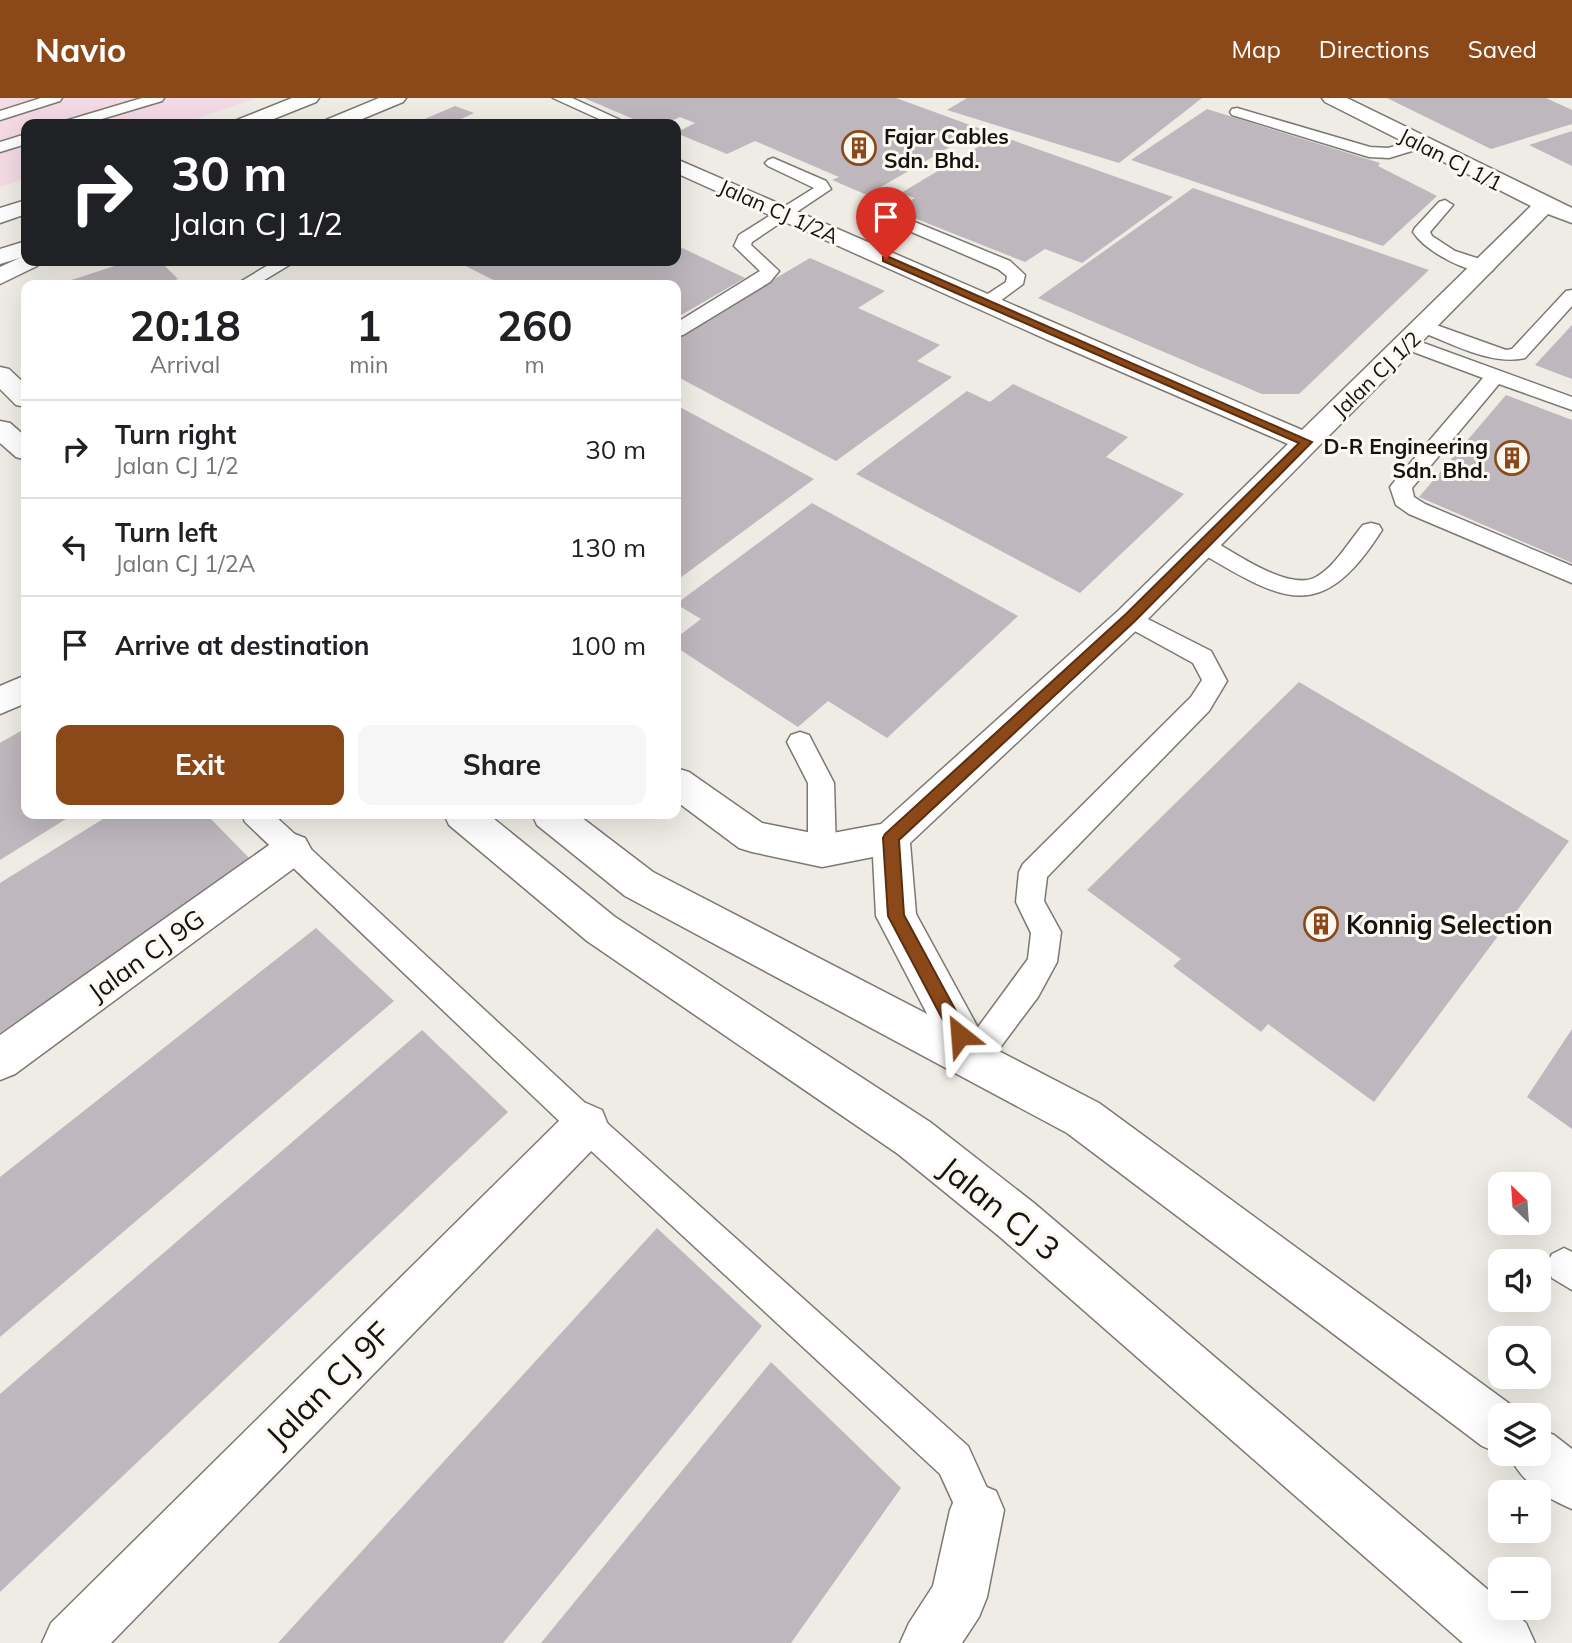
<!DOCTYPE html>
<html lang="en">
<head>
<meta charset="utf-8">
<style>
	body { margin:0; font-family:Mulish,sans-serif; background:#f6f6f6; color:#202124; height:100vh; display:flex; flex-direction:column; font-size:26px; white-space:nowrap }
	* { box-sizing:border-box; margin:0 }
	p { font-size:23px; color:#757577 }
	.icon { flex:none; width:38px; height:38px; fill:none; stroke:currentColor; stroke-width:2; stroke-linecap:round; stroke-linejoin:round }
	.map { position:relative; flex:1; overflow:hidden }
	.side { position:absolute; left:21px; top:182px; width:660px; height:539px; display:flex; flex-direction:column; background:#fff; border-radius:14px; box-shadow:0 7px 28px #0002 }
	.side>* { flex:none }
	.top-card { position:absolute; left:21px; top:21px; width:660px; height:147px; border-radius:14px; box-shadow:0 7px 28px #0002; background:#202124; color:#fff; overflow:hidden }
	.needle { width:46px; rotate:335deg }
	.fabs { position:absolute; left:1488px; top:1074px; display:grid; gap:14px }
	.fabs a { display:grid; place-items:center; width:63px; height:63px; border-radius:14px; background:#fff; box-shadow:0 7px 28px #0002; font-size:35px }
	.pin { position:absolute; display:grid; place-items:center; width:60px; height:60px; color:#fff; margin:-72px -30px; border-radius:50% 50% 50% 0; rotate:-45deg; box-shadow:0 0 7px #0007 }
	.pin .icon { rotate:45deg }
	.me { position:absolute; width:77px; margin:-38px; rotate:332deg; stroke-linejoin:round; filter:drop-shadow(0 0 5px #0008) }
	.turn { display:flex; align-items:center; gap:24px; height:147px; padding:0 35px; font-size:32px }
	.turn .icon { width:91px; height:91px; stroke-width:2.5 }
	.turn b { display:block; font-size:49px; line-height:60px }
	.eta { display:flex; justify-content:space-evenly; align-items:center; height:119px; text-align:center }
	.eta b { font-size:42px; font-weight:700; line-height:49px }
	.action { display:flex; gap:14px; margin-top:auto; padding:14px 35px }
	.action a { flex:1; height:80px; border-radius:14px; background:#8b4819; color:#fff; font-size:28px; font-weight:700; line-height:80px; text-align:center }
	.action a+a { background:#f6f6f6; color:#202124 }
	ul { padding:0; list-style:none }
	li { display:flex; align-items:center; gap:21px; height:98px; padding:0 35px; border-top:2px solid #e0e0e0 }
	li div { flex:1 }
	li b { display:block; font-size:26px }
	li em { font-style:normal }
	header { display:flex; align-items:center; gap:42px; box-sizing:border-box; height:98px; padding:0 35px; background:#8b4819; color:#fff }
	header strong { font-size:33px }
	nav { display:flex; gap:38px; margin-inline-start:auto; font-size:24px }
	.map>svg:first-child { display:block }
</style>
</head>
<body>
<header>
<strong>Navio</strong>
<nav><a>Map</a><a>Directions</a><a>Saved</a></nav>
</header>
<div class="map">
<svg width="1572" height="1545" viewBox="0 0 1572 1545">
	<rect width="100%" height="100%" fill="#eeece4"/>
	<path fill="#f3dae4" d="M0,0H257L181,26H26V80L0,89Z"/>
	<g fill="#beb7bd">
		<path d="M584,0H896L981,31L867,97L832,82L839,79L755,43L727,56L676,35L695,25L680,19L665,26H645Z"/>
		<path d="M967,0H1202L1119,65L947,12Z"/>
		<path d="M1387,0H1546L1572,12V26L1491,51Z"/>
		<path d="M455,8L474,15L450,26H413Z"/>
		<path d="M1207,11L1380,65L1378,68L1437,98L1383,148L1131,62Z"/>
		<path d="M1572,33V68L1529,47Z"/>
		<path d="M998,37L1173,99L1082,165L1045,151L1025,164L894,112L915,100L901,95Z"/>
		<path d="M1193,90L1429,172L1299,296H1262L1038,200Z"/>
		<path d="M676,147L745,180L676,220V187H503L456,163H676Z"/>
		<path d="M810,160L885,193L858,210L940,247L917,263L952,279L836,363L676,278V239Z"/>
		<path d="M130,163H160L178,181L160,187H56Z"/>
		<path d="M1572,227V281L1535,267Z"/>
		<path d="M1013,286L1128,339L1106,359L1184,396L1080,495L856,376L967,293L990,304Z"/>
		<path d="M1506,297L1572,322V465L1419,399Z"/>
		<path d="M676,307L814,381L676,483Z"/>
		<path d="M812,405L1018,518L887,640L828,603L798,629L676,549V540L701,521L676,506Z"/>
		<path d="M1299,584L1569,743L1374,1004L1268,926L1261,934L1173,868L1181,861L1087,792Z"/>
		<path d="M26,630V716H74L0,762V645Z"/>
		<path d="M111,716H206L252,763L0,935V785Z"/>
		<path d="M316,830L394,903L0,1239V1079Z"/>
		<path d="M1572,931V1031L1527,999Z"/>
		<path d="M422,932L508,1014L0,1494V1296Z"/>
		<path d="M657,1130L762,1228L503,1545H278Z"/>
		<path d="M771,1264L901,1390L791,1545H541Z"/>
	</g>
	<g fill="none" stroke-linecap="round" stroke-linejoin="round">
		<g stroke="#7b7972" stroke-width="3">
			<g id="service">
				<path d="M41,0H62L60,3L0,22V13Z"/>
				<path d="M142,0H164L162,3L85,26H63L65,23Z"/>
				<path d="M553,0H572L629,26H610Z"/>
				<path d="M1237,10L1370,49L1388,50L1420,41L1428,46L1425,49L1389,60L1369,59L1232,17L1230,14L1232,11Z"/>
				<path d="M26,36V46L0,54V44Z"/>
				<path d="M773,60L826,83L831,91L752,144L751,147L779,173L770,184L683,237L676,238V225L760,173L734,148L739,137L814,90L768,68L765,65L768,62Z"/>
				<path d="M1445,102L1453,107L1430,134L1432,138L1455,153L1492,165L1495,169L1492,173C1470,178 1425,153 1413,134L1415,130L1439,104Z"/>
				<path d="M878,109L1010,163L1025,177L1023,186L992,209H980L977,205L980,201L1006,184L1007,178L998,171L872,117L870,114L872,111Z"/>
				<path d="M275,163H296L256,187H235Z"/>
				<path d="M1572,192V208L1525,260C1491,268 1451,245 1419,233L1416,229L1425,223L1506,252L1512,251L1566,193Z"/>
				<path d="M1407,239L1572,299V312L1499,286L1412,390L1414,399L1425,406L1572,468V485L1409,416L1396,407L1390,389L1394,384L1483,280L1400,249L1398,245Z"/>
				<path d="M1371,425L1379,427L1382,432C1320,530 1281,502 1196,452L1193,447L1196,442L1204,440L1212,442C1235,455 1290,494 1316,479C1335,469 1349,443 1363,427Z"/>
				<path d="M1130,512L1211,553L1227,583L1209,613L1047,779L1044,803L1061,834L1057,864L1038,899L984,971L973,976L962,971L957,961L962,951L1028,861L1031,835L1016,804L1019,774L1023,766L1191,599L1202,582L1193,565L1122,526L1118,520L1122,514Z"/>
				<path d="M800,634L809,637L834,685L836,753L832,761L822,764L812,761L808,753V685L787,644L791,637Z"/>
				<path d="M242,716H273L597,1016L968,1348L997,1412L991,1426L977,1432L963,1426L940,1376L575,1038L245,724Z"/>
				<path d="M1564,1150L1572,1154V1192L1552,1180L1546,1168L1552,1156Z"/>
			</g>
		</g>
		<g stroke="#7b7972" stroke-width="3">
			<g id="minor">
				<path d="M1322,0H1347L1572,110V125L1548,116L1141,528L910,745L916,816L995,961L988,975L973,981L958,975L876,818L873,759L822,769L752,754L739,750L676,703V670L689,674L762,725L822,737L881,726L1119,512L1288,346L1050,243L676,75V61L1302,332L1531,108L1325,4Z"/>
				<path d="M26,577V605L0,616V588Z"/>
				<path d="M292,735L305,740L311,751L305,762L15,976L0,982V937L279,740Z"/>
				<path d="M586,1005L602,1012L608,1027L602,1042L111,1545H42L51,1525L570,1012Z"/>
				<path d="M977,1385L996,1393L1004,1412L987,1499L979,1519L962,1545H900L909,1525L933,1488L950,1412L958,1393Z"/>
			</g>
		</g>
		<g stroke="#7b7972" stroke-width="3">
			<g id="tertiary">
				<path d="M26,157V163H41L37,168L0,186V169Z"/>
				<path d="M0,269L9,271L26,287V309L16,307L0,291Z"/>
				<path d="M0,323L10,325L26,339V362L16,359L0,345Z"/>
				<path d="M444,716H488L615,819L930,1024L1034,1105L1500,1502V1510H1509L1526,1525L1535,1545H1463L1000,1139L898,1056L587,843L449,727Z"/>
				<path d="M532,716H577L653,774L1099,1005L1518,1312L1521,1318H1500V1356L1482,1348L1067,1035L625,798L537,727Z"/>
				<path d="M1538,1331L1554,1337L1572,1351V1411C1545,1400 1520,1383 1509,1356H1538Z"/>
			</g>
		</g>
		<g stroke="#7b7972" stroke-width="3">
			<g id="motorway">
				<path d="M292,0H319L316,4L261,26H234L237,22Z"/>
				<path d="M379,0H406L403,4L350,26H323L326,22Z"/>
				<path d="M26,102V116L0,125V110Z"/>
				<path d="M26,143V158L0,166V151Z"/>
			</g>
		</g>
		<use href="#service" fill="#fff" fill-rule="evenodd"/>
		<use href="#minor" fill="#fff" fill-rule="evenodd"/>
		<use href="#tertiary" fill="#fff" fill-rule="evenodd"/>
		<use href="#motorway" fill="#fff" fill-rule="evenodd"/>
	</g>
	<path fill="#8b4819" stroke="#5a2f10" stroke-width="2" d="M883,159H889L1312,344L1135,523L899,742L904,817L969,937L966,943L960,945L954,943L888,818L883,740L885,736L1126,516L1299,345L883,163Z"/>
	<defs>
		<g id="building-ring" transform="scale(1.75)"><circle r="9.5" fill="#fcf9f2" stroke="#8b4819" stroke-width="1.5"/><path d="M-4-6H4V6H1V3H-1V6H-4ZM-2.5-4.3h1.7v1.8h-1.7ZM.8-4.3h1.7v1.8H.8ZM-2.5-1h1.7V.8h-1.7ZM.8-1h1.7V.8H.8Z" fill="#8b4819"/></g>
	</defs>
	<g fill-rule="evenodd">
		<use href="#building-ring" x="859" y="50"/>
		<use href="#building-ring" x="1512" y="360"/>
		<use href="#building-ring" x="1321" y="826"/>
	</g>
	<g text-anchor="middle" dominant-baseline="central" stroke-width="6" stroke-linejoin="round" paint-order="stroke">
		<g font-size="21" font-weight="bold" fill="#141310" stroke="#fcf9f2" text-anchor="start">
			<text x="884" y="38">Fajar Cables<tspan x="884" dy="24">Sdn. Bhd.</tspan></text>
			<text x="1488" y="348" text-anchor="end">D-R Engineering<tspan x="1488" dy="24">Sdn. Bhd.</tspan></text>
		</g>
		<g font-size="21" fill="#141310" stroke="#fcf9f2">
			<text transform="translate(1451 61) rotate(27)">Jalan CJ 1/1</text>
			<text transform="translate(779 113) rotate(24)">Jalan CJ 1/2A</text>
			<text transform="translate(1376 276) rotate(-44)">Jalan CJ 1/2</text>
		</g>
		<g font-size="26" font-weight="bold" fill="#141310" stroke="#fcf9f2" text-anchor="start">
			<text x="1346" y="826">Konnig Selection</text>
		</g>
		<g font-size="26" fill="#141310" stroke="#fcf9f2">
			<text transform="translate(146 857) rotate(-36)">Jalan CJ 9G</text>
		</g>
		<g font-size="32" fill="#141310" stroke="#fcf9f2">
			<text transform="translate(1000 1110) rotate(39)">Jalan CJ 3</text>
			<text transform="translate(328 1286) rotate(-45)">Jalan CJ 9F</text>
		</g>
	</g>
</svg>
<div class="fabs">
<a><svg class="needle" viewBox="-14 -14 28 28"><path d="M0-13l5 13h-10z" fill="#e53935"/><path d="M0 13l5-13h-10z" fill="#757577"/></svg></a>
<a><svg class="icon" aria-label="sound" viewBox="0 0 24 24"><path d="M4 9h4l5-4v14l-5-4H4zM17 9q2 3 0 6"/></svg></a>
<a><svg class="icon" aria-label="search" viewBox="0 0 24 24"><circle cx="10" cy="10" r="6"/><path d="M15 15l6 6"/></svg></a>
<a><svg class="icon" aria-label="layers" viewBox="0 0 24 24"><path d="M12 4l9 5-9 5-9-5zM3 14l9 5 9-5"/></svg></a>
<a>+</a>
<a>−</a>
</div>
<div class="pin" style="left:886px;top:161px;background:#d93025"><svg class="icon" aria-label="arrive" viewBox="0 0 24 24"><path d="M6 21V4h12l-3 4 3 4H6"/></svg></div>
<svg class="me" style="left:960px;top:937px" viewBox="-20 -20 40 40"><path d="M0-17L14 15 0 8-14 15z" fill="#8b4819" stroke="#fff" stroke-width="4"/></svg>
<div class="top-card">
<div class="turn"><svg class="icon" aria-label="right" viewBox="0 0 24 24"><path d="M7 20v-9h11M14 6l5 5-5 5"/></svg><div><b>30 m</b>Jalan CJ 1/2</div></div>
</div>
<section class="side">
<div class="eta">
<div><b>20:18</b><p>Arrival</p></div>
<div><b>1</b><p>min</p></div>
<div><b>260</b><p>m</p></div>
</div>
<ul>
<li><svg class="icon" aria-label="right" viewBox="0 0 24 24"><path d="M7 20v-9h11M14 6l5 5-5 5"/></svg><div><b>Turn right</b><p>Jalan CJ 1/2</p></div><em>30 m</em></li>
<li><svg class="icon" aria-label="left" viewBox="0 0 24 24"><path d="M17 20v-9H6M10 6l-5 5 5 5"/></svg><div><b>Turn left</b><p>Jalan CJ 1/2A</p></div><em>130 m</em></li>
<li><svg class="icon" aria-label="arrive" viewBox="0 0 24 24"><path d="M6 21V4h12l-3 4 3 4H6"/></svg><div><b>Arrive at destination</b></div><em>100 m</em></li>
</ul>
<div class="action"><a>Exit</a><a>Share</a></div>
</section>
</div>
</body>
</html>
